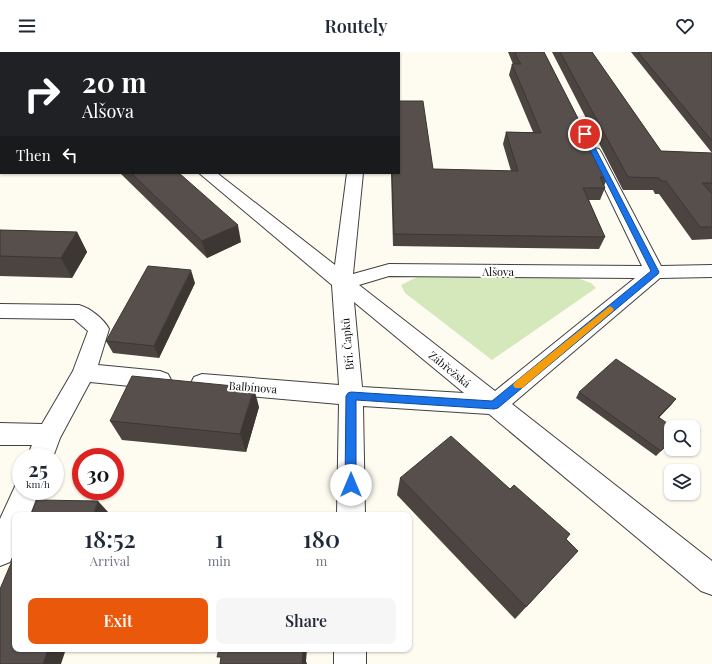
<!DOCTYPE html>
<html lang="en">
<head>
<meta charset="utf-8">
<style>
	body { margin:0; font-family:"Playfair Display",serif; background:#f6f6f7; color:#1f2937; height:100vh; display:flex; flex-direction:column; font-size:15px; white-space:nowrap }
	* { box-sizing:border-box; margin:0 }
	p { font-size:13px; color:#747a83 }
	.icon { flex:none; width:22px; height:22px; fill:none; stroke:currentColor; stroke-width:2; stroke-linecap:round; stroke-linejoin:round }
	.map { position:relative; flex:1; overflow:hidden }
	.sheet { position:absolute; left:12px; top:460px; width:400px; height:140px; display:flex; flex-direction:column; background:#fff; border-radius:8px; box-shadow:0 1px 3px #0004 }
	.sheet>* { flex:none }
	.guide { position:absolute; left:0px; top:0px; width:400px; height:122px; box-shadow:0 1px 3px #0004; background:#202124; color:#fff; overflow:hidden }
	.buttons { position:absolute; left:664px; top:368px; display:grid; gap:8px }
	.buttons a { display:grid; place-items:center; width:36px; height:36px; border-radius:8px; background:#fff; box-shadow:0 1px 3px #0004; font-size:20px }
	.speed { position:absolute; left:12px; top:396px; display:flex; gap:8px; font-size:20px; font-weight:700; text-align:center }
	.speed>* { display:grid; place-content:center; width:52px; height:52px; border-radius:50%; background:#fff; box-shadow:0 1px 3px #0004; line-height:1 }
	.speed small { font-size:10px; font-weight:400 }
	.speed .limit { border:6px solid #d22; background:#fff; color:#111 }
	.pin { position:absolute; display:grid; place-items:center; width:34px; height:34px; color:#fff; margin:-17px; border:2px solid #fff; border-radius:50%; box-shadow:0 1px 4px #0007 }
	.me { position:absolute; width:44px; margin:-22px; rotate:0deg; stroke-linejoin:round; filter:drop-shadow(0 0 3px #0008) }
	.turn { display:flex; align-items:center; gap:14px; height:84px; padding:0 16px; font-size:18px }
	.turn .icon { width:52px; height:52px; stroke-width:2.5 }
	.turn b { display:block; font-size:28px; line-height:34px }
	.then { display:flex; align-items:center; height:38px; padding:0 16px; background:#0003; gap:8px; font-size:15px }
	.eta { display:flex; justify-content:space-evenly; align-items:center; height:68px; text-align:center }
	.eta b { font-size:24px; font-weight:600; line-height:28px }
	.action { display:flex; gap:8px; margin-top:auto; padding:8px 16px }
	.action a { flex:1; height:46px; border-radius:8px; background:#ea580c; color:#fff; font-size:16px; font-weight:600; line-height:46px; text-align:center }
	.action a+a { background:#f6f6f7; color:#1f2937 }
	header { display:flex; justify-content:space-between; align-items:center; height:52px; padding:0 16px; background:#fff; font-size:18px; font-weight:600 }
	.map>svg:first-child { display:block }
</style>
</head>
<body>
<header><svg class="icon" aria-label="menu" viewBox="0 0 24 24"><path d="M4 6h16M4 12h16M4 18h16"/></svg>Routely<svg class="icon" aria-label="heart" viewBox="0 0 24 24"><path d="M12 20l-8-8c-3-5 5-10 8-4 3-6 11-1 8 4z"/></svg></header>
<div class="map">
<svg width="712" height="612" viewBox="0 0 712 612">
	<rect width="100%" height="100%" fill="#fefbf0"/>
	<path fill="#d4e8bb" d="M431,223L572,224L591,231L596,236L492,308L405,241L401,233L419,224Z"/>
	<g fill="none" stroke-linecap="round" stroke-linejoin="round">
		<g stroke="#414141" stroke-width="2">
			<g id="minor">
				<path d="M31,0H43L30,1Z"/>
				<path d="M52,0H64L65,1H53Z"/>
				<rect x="363" y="0" width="12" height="1"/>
				<path d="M594,96L599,97L601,100L661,214L712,213V225L660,226L512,352L712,509V543L701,539L489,362L363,354L365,463H337L339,352L202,340L194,337L191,331L194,325L202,322L339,333L332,233L199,121H217L335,213L347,121H363L353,222L389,212L642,214L587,100L589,97ZM389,224L635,226L495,339L359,233ZM354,250L464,341L362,335Z"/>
				<path d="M0,252L79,253C90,256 104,267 109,277L98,313L160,319L168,322L171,328L168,334L160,337L90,330L60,386L53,405H27L32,393H0V371L42,372L73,319L88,279L74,267L0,266Z"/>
				<path d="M21,429V439H39L30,463H15V498L10,510L0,514V467L17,430Z"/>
				<rect x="334" y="597" width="32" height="15"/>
			</g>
		</g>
		<use href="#minor" fill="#fff" fill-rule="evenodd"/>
	</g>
	<g fill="#4b4440">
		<path d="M508,0H544L608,125L604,134L605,136L600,148H589L605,185L599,197L393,194L391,121H399L433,117L511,119L503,92L506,80H533L509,23L512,12H513Z"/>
		<path d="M552,0H592L661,99L712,101V187L692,188L659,142H655L653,138H623Z"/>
		<path d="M631,0H712V101Z"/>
		<path d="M120,121H179L241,190L207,206Z"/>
		<path d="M0,178L77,180L87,200L72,226L0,224Z"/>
		<path d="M195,231L159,306L113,301L106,289Z"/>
		<path d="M579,340L676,347L671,353L659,365L671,375V389L656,404L576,346Z"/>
		<path d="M259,355L246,400L122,388L110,369Z"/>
		<path d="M400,426L566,488L578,499L515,567L397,443Z"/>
	</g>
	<g fill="#3d3734">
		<path d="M329,0H347L346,1H328Z"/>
		<path d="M1,83V104L0,103V84Z"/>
		<path d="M238,173L241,190L207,206L202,189Z"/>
		<path d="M77,180L87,200L72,226L61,206Z"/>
		<path d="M191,218L195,231L159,306L154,294Z"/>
		<path d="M254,336L259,355L246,400L240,382Z"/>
		<path d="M676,347L671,353L654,371L658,365Z"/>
		<path d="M98,449L109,461L108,463H93Z"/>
		<path d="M48,597H66L61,612H43Z"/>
		<path d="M302,597H307L306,609L307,612H302Z"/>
	</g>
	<g fill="#574f4b" stroke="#3d3734">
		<path d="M128,0H225L226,1L228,0H329L328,1H129Z"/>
		<path d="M515,0H544L608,125H600L605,136H583L605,185L394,182L392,121H399V49H423L433,117L518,119L506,80L541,81L512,12H521L517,6Z"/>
		<path d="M560,0H592L661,99L712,101V131H702L712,142V175H700L666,129H661L659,126L628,125Z"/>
		<path d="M638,0H712V89Z"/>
		<path d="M1,24V83L0,84V25Z"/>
		<path d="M131,121H179L238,173L202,189Z"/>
		<path d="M0,178L77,180L61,206L0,204Z"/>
		<path d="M148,214L191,218L154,294L106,289Z"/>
		<path d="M616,307L676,347L658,365L673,375H671V388L661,399L579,340Z"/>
		<path d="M132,324L254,336L240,382L110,369Z"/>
		<path d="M451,384L510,437L514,433L570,482L566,487L578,499L526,555L400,426Z"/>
		<path d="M37,448L98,449L93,463H31Z"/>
		<path d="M15,502V597H48L43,612H0V537Z"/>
		<path d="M219,597H302V600H303L302,612H220L221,605H217Z"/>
	</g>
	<path fill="#1a73e8" stroke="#114b97" d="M585,80L588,82L659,220L658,222L498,356L494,357L356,348V433L355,437L351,438L347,437L345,433L346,344L348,341L351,340L492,349L651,219L582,82Z"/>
	<path fill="#f59e0b" d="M610,254L614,257L613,259L522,336H515L513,333L515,330Z"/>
	<g text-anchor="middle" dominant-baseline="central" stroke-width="4" stroke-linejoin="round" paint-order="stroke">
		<g font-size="11" fill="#0e0e0e" stroke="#fff">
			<text x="498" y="219">Alšova</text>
			<text transform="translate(347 292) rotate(-95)">Bří. Čapků</text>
			<text transform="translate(450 317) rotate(39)">Zábřežská</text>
			<text transform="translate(253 335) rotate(5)">Balbínova</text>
		</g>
	</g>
</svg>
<div class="buttons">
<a><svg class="icon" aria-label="search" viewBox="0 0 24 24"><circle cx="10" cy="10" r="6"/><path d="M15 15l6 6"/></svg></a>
<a><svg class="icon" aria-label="layers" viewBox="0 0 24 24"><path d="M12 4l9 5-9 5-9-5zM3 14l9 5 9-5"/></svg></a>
</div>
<div class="speed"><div>25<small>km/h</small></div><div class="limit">30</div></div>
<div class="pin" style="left:585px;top:82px;background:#d93025"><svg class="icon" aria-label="arrive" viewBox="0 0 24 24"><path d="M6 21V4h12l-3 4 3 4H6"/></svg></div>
<svg class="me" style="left:351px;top:433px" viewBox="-20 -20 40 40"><circle r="19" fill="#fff"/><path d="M0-13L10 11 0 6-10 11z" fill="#1a73e8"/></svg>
<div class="guide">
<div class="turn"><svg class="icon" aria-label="right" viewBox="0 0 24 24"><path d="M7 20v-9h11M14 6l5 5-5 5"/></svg><div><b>20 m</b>Alšova</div></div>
<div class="then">Then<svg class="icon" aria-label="left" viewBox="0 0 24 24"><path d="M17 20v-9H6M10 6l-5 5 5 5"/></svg></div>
</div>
<section class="sheet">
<div class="eta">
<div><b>18:52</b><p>Arrival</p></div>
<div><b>1</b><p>min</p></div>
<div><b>180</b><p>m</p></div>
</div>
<div class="action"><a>Exit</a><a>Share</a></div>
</section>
</div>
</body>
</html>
